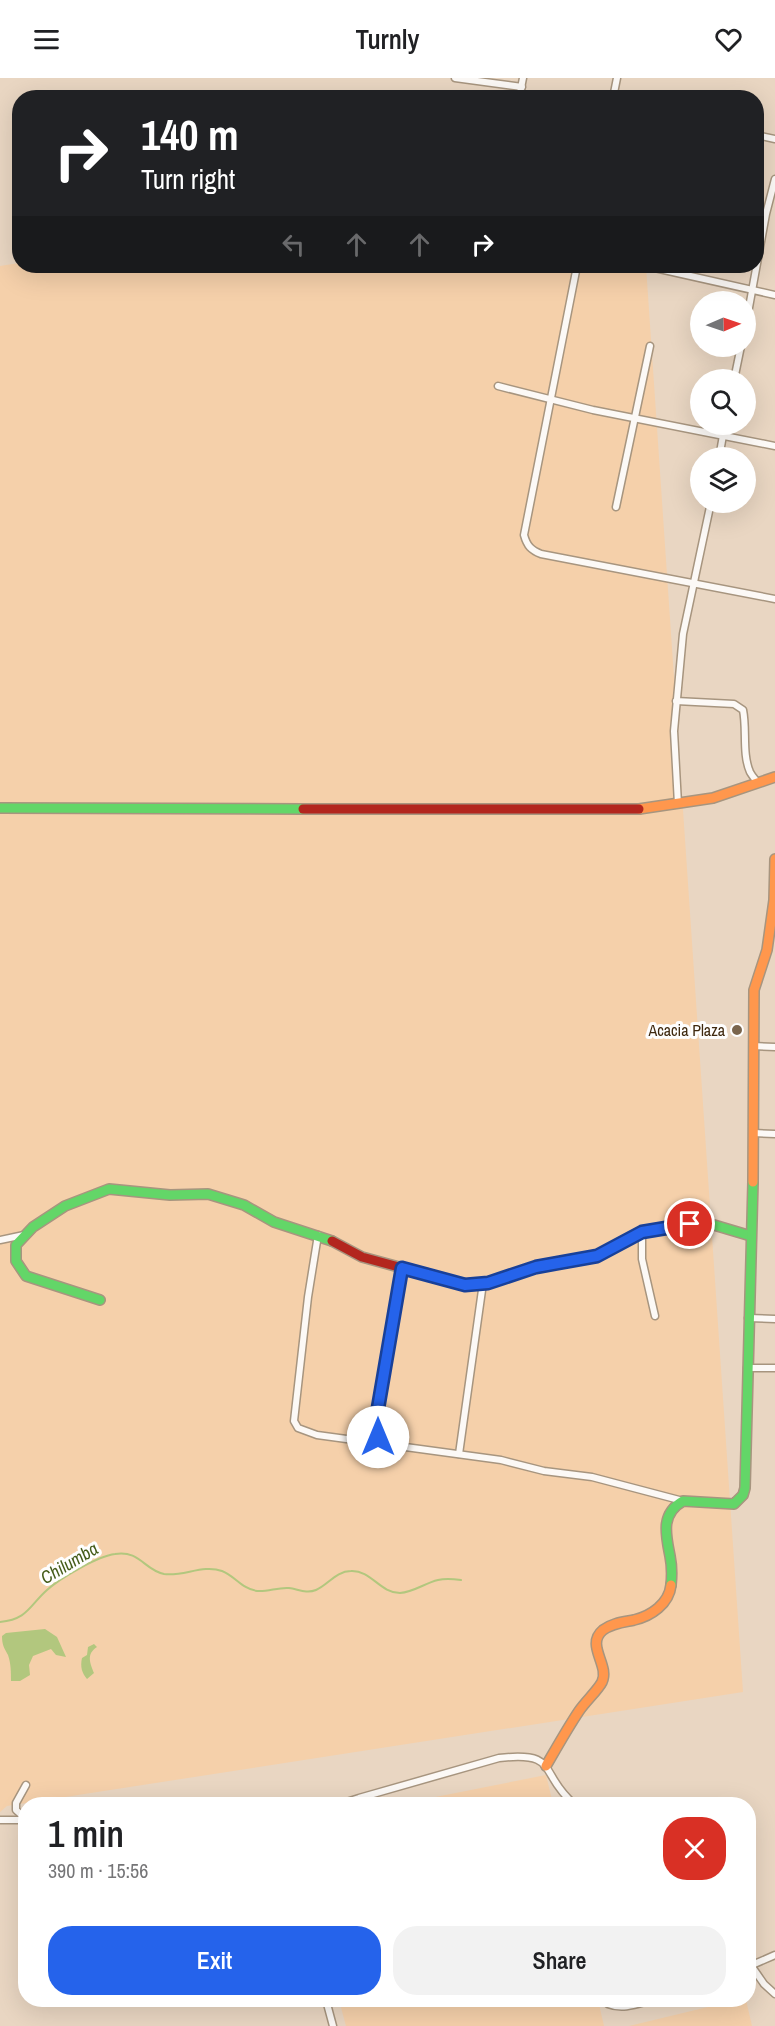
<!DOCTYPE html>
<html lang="en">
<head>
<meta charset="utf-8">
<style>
	body { margin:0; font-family:"Archivo Narrow",sans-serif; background:#f2f2f2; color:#202124; height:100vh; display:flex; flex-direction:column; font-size:22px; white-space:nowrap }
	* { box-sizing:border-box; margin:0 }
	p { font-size:20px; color:#757577 }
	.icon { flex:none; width:33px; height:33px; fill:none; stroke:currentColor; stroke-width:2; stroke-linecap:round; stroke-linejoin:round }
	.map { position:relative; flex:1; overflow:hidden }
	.details { position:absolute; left:18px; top:1719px; width:738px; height:210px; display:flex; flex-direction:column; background:#fff; border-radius:24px; box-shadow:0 6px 24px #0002 }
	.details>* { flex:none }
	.top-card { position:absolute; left:12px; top:12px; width:752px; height:183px; border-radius:24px; box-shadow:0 6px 24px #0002; background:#202124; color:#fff; overflow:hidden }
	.needle { width:39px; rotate:88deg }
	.tools { position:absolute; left:690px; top:213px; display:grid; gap:12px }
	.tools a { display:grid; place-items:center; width:66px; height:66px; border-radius:50%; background:#fff; box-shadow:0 6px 24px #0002; font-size:30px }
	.pin { position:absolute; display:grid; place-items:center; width:51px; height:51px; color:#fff; margin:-26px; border:3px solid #fff; border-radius:50%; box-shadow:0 2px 6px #0007 }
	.me { position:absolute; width:66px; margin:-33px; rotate:0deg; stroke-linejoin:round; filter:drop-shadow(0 0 4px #0008) }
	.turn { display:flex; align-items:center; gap:21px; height:126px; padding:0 30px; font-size:27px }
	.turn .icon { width:78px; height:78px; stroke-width:2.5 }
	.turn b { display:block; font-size:42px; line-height:51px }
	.lanes { display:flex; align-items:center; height:57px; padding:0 30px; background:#0003; justify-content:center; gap:30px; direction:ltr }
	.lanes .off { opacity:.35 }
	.round { display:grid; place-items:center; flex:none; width:63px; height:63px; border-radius:24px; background:#f2f2f2 }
	.summary { display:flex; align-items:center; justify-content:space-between; height:102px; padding:0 30px }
	h1 { font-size:36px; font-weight:600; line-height:45px }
	.cta { display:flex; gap:12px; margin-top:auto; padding:12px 30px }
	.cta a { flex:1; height:69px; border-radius:24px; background:#2563eb; color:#fff; font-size:24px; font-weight:600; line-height:69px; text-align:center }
	.cta a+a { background:#f2f2f2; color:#202124 }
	header { display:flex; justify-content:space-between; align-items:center; height:78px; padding:0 30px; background:#fff; font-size:27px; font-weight:600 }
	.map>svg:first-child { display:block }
</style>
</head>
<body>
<header><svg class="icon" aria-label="menu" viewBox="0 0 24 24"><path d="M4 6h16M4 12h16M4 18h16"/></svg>Turnly<svg class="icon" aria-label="heart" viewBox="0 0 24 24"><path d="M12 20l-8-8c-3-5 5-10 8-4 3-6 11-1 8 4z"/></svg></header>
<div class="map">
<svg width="775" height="1948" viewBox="0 0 775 1948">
	<rect width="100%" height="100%" fill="#e9d6c2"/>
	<g fill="#f5d0aa">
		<path d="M19,185L20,188H646L743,1614L7,1728L0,1734V188Z"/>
		<path d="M546,1697L553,1726H400Z"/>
		<path d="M339,1922H598L604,1948H346Z"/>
		<path d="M737,1922H746L752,1948H629Z"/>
	</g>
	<g fill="#b2c77e">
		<path d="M45,1551L57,1559L66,1579L56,1577L51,1571L33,1578L29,1587L30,1597L20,1603H11C11,1594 11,1586 8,1577C4,1570 2,1567 2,1558L6,1555Z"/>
		<path d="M94,1566L97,1569C86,1576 90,1585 94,1595L87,1601C82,1595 80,1589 82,1580L87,1577L88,1569Z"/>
	</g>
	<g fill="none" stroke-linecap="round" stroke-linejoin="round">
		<path stroke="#b2c77e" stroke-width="2" d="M0,1544C28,1541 29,1528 47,1512C60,1500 98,1478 115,1476C140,1472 144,1492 164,1496C183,1499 203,1486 222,1493C235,1498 242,1511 257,1513C268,1514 278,1509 289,1510C298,1511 306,1516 316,1512C328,1507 336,1493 351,1493C371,1492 380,1515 400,1515C414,1514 425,1505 438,1502C446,1500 454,1501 461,1502"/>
		<g stroke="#a7957f" stroke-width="9">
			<g id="street">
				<path d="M455,0L522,9"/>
				<path d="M519,20L523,0"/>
				<path d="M613,20L617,0"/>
				<path d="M756,57L775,61"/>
				<path d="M577,188L524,457C527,468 531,472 541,476L775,521"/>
				<path d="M646,188L775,217"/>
				<path d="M746,246L766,136L775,101"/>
				<path d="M734,302L741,268"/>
				<path d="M498,308L593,332L775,368"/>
				<path d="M719,380L725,346"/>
				<path d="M616,429L650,268"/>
				<path d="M676,623L734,626L743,632C747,651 742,676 750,694C752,698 756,702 758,705"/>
				<path d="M678,726L674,653L683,556L711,424"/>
				<path d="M753,968L775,969"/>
				<path d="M754,1055L775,1056"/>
				<path d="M642,1153V1181L655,1238"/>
				<path d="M318,1157L308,1219L294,1343L298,1350L317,1357L501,1382L544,1393L592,1399L683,1423"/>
				<path d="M0,1162L24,1157"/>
				<path d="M748,1240L775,1241"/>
				<path d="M747,1290H775"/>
				<path d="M381,1365C374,1354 376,1342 378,1330L402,1189"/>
				<path d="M459,1376L483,1205"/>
				<path d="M340,1726L359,1720L499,1680C560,1673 538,1695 574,1726"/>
				<path d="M26,1741L16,1732V1725L26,1707"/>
				<path d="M0,1742H26"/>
				<path d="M748,1883L764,1906L775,1916"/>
				<path d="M748,1891L752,1887L775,1877"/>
				<path d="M326,1922L333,1948"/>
				<path d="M608,1926C623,1932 637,1926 652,1922"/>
			</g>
		</g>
		<g stroke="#a7957f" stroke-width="12">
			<g id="fast">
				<path d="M0,730L303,731"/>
				<path d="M625,1162L642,1153L690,1146L714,1147L751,1158"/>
				<path d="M100,1222L26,1198L16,1183V1167L33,1149L65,1128L109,1111L170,1117L208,1116L244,1127L274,1144L332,1163"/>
				<path d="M671,1507C672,1498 672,1488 670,1478C666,1457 660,1436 683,1423L734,1426L743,1417L745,1410L753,1104"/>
			</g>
		</g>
		<g stroke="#a7957f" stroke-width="12">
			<g id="slow">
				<path d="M639,731L713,720L775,699"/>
				<path d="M753,1104L754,912L767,872L774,822L775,781"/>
				<path d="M546,1688C557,1669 567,1651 579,1633C585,1624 598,1612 602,1604C610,1587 585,1567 603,1552C612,1545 624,1544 634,1542C651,1538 669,1526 671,1507"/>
			</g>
		</g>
		<g stroke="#a7957f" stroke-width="12">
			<g id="jam">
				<path d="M303,731H639"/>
				<path d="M332,1163L362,1179L465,1207L488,1205L536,1189L597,1178L625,1162"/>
			</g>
		</g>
		<use href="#street" stroke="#fcf9f6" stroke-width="6"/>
		<use href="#fast" stroke="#63d668" stroke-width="9"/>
		<use href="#slow" stroke="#ff974d" stroke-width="9"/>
		<use href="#jam" stroke="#b3261e" stroke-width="9"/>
	</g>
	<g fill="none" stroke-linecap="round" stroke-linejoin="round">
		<g stroke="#184099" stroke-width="15">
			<path id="route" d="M378,1359V1330L402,1190L465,1207L488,1205L536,1189L597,1178L642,1154L690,1146"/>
		</g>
		<use href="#route" stroke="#2563eb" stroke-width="10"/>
	</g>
	<circle fill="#7a654d" stroke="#fefefe" stroke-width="2" cx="737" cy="952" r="6"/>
	<g text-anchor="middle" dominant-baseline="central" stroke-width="6" stroke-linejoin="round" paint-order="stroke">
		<g font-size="16" fill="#3e280e" stroke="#fefefe" text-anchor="end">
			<text x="725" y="952">Acacia Plaza</text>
		</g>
		<g font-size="18" font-style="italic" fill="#455c1a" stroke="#fefefe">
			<text transform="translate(69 1485) rotate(-31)">Chilumba</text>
		</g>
	</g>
</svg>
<div class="tools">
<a><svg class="needle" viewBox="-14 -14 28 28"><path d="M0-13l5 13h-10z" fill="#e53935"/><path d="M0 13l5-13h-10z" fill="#757577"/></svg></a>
<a><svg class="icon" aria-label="search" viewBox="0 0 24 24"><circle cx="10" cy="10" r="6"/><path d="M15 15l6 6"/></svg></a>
<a><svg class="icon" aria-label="layers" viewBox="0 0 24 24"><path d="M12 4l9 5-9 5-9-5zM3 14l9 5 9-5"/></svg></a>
</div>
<div class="pin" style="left:690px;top:1146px;background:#d93025"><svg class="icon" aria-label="arrive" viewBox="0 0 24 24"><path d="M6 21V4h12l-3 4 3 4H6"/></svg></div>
<svg class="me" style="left:378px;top:1359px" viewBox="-20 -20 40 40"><circle r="19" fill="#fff"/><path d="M0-13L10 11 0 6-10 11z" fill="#2563eb"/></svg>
<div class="top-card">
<div class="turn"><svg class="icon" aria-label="right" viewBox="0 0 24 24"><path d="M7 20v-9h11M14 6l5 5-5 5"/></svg><div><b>140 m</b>Turn right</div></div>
<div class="lanes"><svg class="icon off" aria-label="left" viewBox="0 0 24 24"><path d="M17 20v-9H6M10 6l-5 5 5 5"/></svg><svg class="icon off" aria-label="ahead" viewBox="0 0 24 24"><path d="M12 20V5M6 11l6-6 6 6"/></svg><svg class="icon off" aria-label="ahead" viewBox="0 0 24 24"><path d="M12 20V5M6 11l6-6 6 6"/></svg><svg class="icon" aria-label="right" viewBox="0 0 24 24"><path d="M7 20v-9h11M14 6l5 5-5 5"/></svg></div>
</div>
<section class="details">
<div class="summary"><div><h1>1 min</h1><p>390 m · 15:56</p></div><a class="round" style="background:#d93025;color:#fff"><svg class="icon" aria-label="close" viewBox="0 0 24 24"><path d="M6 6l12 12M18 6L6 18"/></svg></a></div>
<div class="cta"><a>Exit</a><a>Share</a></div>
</section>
</div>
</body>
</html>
